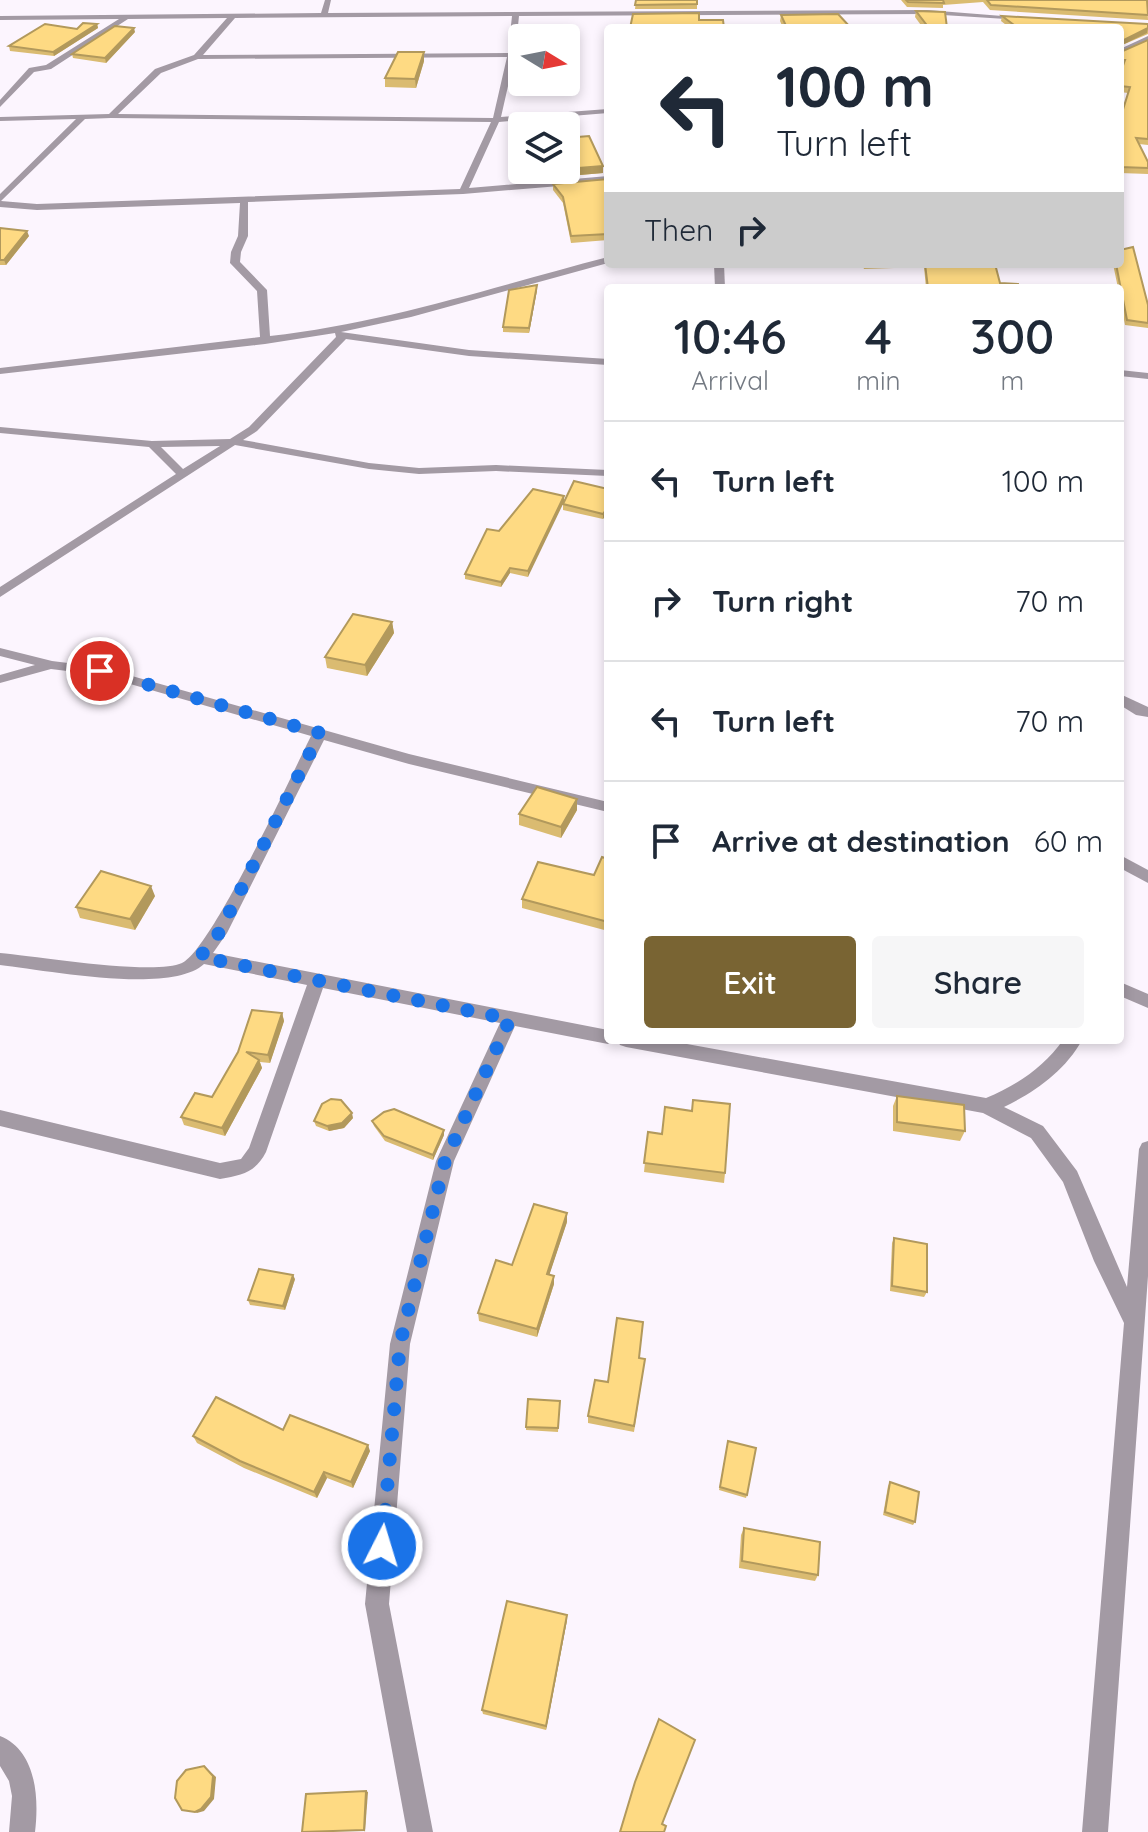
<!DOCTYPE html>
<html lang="en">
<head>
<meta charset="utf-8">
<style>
	body { margin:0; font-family:Quicksand,sans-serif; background:#f6f6f7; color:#1f2937; height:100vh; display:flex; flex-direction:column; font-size:30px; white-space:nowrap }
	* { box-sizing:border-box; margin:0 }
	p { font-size:26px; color:#747a83 }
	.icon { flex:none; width:44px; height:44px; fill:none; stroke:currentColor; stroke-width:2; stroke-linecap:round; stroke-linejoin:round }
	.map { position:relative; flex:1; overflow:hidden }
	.sheet { position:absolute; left:604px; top:284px; width:520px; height:760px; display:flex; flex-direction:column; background:#fff; border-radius:8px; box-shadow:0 4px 12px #0003 }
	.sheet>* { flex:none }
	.top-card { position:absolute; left:604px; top:24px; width:520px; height:244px; border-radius:8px; box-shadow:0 4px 12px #0003; background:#fff; color:#1f2937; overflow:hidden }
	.needle { width:52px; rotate:100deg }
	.controls { position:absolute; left:508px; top:24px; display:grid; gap:16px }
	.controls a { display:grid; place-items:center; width:72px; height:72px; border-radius:8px; background:#fff; box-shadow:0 4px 12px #0003; font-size:40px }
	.pin { position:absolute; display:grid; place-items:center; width:68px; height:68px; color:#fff; margin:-34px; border:4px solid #fff; border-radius:50%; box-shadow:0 2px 8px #0007 }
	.me { position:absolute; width:88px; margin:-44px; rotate:5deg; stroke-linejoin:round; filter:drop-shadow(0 0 6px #0008) }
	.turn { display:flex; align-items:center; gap:28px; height:168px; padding:0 40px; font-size:36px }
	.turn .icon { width:104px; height:104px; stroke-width:2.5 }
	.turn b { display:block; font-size:56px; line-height:68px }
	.then { display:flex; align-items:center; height:76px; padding:0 40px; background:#0003; gap:16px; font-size:30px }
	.eta { display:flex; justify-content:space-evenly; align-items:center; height:136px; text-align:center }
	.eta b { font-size:48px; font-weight:600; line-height:56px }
	.primary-button { display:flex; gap:16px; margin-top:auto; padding:16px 40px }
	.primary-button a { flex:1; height:92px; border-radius:8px; background:#796433; color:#fff; font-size:32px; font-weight:600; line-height:92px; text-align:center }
	.primary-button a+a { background:#f6f6f7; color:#1f2937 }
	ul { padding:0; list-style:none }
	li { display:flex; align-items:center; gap:24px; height:120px; padding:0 40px; border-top:2px solid #e0e1e3 }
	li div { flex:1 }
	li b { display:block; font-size:30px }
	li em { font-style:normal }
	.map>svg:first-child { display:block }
</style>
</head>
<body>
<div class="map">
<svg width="1148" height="1832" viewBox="0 0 1148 1832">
	<rect width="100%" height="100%" fill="#fcf5fe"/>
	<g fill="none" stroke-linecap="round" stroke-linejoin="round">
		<g fill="#a39aa4" fill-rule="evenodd">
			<path d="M325,0H331L328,13L927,10L1026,18L1023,20L927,14L519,16L515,55L501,117L608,109V113L499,122L469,188L608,176V182L463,194L248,202V236L241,252L240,262L267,290L270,336C386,323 496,286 608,257V263L411,317L341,332L469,350L608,359V365L469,356L346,339L257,431L243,440L369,463L419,468L496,465L608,470V476L496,471L419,474L369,469L235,445L0,597V587L176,474L149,447L0,433V427L152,441L230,439L249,427L336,337L335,333L265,344L0,374V368L260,337L257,291L230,263L231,252L238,236L240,203L37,210L0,207V194L76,119L0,121V117L109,114L155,69L194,55L227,18L128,19L51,69L34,72L0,107V100L29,68L46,65L119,19L0,20V16L321,13ZM512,16L508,53L203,55L235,18ZM507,57L493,118L118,114L161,73L198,59ZM85,119L111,118L491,122L460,189L37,204L1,201ZM220,446L183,469L161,447Z"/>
			<path d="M1148,36V41L1120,54V49Z"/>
			<path d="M714,264H724L725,288H715Z"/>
			<path d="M1120,370L1148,373V379L1120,376Z"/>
			<path d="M0,648L52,661L100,667L409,754L608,802V812L409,764L324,740L227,933L213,953L608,1030V1040H615L608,1044L515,1026L454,1161L410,1344L389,1604L433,1832H407L365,1604L390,1344L436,1161L500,1023L323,988L266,1152C255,1173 242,1175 220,1179L0,1126V1110L220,1163L241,1159L249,1148L307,985L204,964C171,995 45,970 0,965V953C36,956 154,976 182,963C211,950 292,774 311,736L99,675L51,669L0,683V675L35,665L0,656Z"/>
			<path d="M1120,694L1148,707V717L1136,715L1120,705Z"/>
			<path d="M1120,855L1148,870V883L1120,868Z"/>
			<path d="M1120,982L1148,994V1008L1120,996Z"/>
			<path d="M617,1040H665L986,1098C1016,1086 1044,1067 1063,1040H1082C1065,1071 1035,1092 1004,1107L1043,1126L1077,1171L1127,1287L1139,1149L1142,1143L1148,1141V1276L1108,1832H1082L1124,1323L1094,1261L1063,1182L1031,1138L983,1113L626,1047L620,1045Z"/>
			<path d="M0,1736C37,1751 39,1799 35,1832H9L12,1796L9,1781L0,1766Z"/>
		</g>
	</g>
	<g fill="#dabb71">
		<path d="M636,0L697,4V9H635Z"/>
		<path d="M901,0H1147L1148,20L990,10L983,2L943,5V8L907,7Z"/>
		<path d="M916,11L947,28H923L915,17Z"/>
		<path d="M781,15L851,28H783L780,21Z"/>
		<path d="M1002,16L1148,24V34L1120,46V28H1010L1001,21Z"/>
		<path d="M97,24L98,28L54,56L10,51L9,46Z"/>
		<path d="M135,32L106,63L73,58L72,54Z"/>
		<path d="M1148,40V145L1139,144L1148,162V174L1120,173V119L1128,93L1120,92V74L1123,65H1120V50L1123,51Z"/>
		<path d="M424,52V61L416,88L385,87V78Z"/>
		<path d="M516,133H522V148L516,141Z"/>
		<path d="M538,170H566L603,173L545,178Z"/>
		<path d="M608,179V240L571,243L563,203L553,190V184Z"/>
		<path d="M0,228L29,236L6,265H0Z"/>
		<path d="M862,264H995L1000,283L1019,288H926L924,267L864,269Z"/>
		<path d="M1113,264H1120L1148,305V328L1125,325L1120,299V288H1118Z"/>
		<path d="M537,290L529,333L503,332V327Z"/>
		<path d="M533,489L528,577L510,573L501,587L465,579V574Z"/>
		<path d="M608,489V512L603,519L563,510V504Z"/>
		<path d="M392,622L394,633L367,676L327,668L325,657Z"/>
		<path d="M577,799V810L561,838L519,825V814Z"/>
		<path d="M608,859V931L522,908V899L594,875Z"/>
		<path d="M155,896L135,930L80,918L76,907Z"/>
		<path d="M282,1013L284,1021L270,1063L260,1062L262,1068L225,1136L184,1125L181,1117L212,1097Z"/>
		<path d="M897,1096L965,1131L960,1141L893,1131V1106Z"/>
		<path d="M353,1118L344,1128L329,1131L316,1126L314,1121Z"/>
		<path d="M372,1121L444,1130V1135L433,1160L385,1141L374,1126Z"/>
		<path d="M648,1132L725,1173L724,1183L644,1172Z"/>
		<path d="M567,1222L549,1275L554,1276V1284L537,1337L479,1321L478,1313L512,1265Z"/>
		<path d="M894,1238L927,1292L924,1297L890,1291L892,1243Z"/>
		<path d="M295,1279L285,1310L250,1305L248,1300Z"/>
		<path d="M639,1358L645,1359L634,1432L588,1423V1416L608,1382Z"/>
		<path d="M560,1401L558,1432L526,1430V1427Z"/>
		<path d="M283,1430L370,1451L353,1488L327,1478L317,1498L244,1468L197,1443L193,1436Z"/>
		<path d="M728,1441L747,1495L746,1498L719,1490Z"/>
		<path d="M890,1482L915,1522L913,1525L883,1515L888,1486Z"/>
		<path d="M744,1528L818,1575L815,1581L739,1568L741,1535Z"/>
		<path d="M567,1615V1620L546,1730L483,1714L482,1710Z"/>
	</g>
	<g fill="#b2995c">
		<path d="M97,24L98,28L54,56L53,52Z"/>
		<path d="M134,28L135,32L106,63L105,58Z"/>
		<path d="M1148,28L1147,33L1120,46V41Z"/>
		<path d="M424,52V61L416,88L415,79Z"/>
		<path d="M603,166V173L545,178L544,171L566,170V169Z"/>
		<path d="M27,231L29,236L6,265L4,260Z"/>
		<path d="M537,285V290L529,333V328Z"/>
		<path d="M564,496V502L528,577V571Z"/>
		<path d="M608,507V512L603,519V514Z"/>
		<path d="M510,568V573L501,587V582Z"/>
		<path d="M392,622L394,633L367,676L365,665Z"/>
		<path d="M577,799V810L561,838V827Z"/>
		<path d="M151,886L155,896L135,930L130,919Z"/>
		<path d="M282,1013L284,1021L270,1063L268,1055Z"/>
		<path d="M259,1060L262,1068L225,1136L222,1128Z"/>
		<path d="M352,1113L353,1118L344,1128L329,1131L327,1126Z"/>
		<path d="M444,1130V1135L433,1160V1155Z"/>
		<path d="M567,1213V1222L547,1282V1274Z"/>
		<path d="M293,1275L295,1279L285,1310L283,1306Z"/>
		<path d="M554,1276V1284L537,1337V1329Z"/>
		<path d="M368,1445L370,1451L353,1488L351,1482Z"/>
		<path d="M324,1472L327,1478L317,1498L314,1492Z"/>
		<path d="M567,1615V1620L546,1730V1726Z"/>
		<path d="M204,1766L216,1777L214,1799L204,1811L197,1813L195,1812Z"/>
		<path d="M366,1791L368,1792L365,1832L364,1830Z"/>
	</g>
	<g fill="#feda83" stroke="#b2995c" stroke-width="2">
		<path d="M636,0H697V4L635,5Z"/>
		<path d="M906,0H943L944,3L908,2Z"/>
		<path d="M987,0H1147L1148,15L991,5Z"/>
		<path d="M916,11L945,12L947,28H929Z"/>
		<path d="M699,13V20H723L724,28H737H630L633,14Z"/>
		<path d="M838,14L851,28H787L781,15Z"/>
		<path d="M1002,16L1148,24V28L1120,42V28H1018Z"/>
		<path d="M83,23L97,24L53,52L9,46L45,24L77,29Z"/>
		<path d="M115,26L134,28L105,58L72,54Z"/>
		<path d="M1148,40V139L1136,138L1148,162V168L1120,167V119L1130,87L1120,86V74L1125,60H1120V50L1123,51Z"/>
		<path d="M398,52H424L415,79L385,78Z"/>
		<path d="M516,133H522V141Z"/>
		<path d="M589,136L603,166L566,169V138Z"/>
		<path d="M608,179V234L571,236L563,197L553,184Z"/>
		<path d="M0,228L27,231L4,260H0Z"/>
		<path d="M1133,247L1148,305V323L1127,320L1116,264H1120V250Z"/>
		<path d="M925,264H995L1000,283L1018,284L1019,288H928Z"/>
		<path d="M537,285L529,328L503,327L509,290Z"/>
		<path d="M574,481L608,489V507L603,514L563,504Z"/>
		<path d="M533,489L564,496L528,571L510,568L501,582L465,574L487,529L499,531Z"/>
		<path d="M353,614L392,622L365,665L325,657Z"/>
		<path d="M537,787L577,799L561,827L519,814Z"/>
		<path d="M602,857L608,859V922L522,899L538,862L594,875Z"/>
		<path d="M101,871L151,886L130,919L76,907Z"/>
		<path d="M252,1010L282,1013L268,1055L246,1052L259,1060L222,1128L181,1117L195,1093L212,1097L238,1052Z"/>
		<path d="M897,1096L964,1105L965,1131L897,1122Z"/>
		<path d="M331,1099L341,1100L352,1113L342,1123L327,1126L314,1121L322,1104Z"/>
		<path d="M693,1100L730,1104L725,1173L644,1163L648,1132L662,1134L665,1107L692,1111Z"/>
		<path d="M394,1109L444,1130L433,1155L384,1136L372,1121L384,1112Z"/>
		<path d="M534,1204L567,1213L547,1274L554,1276L537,1329L478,1313L496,1260L512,1265Z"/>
		<path d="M894,1238L927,1244V1292L892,1286Z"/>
		<path d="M259,1269L293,1275L283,1306L248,1300Z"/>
		<path d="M617,1318L643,1322L639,1358L645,1359L634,1426L588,1416L595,1380L608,1382Z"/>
		<path d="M216,1397L283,1430L290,1415L368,1445L351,1482L324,1472L314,1492L240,1461L193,1436Z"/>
		<path d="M528,1399L560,1401L558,1428L526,1427Z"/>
		<path d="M728,1441L756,1448L747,1495L720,1487Z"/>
		<path d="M890,1482L919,1492L915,1522L885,1512Z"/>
		<path d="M744,1528L820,1542L818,1575L742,1561Z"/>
		<path d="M507,1601L567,1615L546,1726L482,1710Z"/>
		<path d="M659,1719L695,1740L662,1824L666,1826L664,1832H620L635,1782Z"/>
		<path d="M204,1766L213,1776L211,1797L201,1809L195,1812L182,1810L175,1798L177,1781L186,1770Z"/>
		<path d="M366,1791L364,1830L302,1832L306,1794Z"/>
	</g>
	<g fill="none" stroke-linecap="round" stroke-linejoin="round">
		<path stroke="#1a73e8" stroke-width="14" stroke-dasharray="0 25.2" d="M100,671L320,733L219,933L200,957L510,1019L445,1161L400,1344L382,1546"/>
	</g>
</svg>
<div class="controls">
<a><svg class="needle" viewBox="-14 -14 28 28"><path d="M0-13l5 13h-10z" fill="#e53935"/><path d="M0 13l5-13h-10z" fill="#747a83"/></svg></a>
<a><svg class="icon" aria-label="layers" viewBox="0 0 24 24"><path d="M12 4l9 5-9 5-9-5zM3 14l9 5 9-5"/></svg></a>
</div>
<div class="pin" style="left:100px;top:671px;background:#d93025"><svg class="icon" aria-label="arrive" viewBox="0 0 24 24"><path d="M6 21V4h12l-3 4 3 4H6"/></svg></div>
<svg class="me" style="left:382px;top:1546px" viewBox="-20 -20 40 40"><circle r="17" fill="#1a73e8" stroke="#fff" stroke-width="3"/><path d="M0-11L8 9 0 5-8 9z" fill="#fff"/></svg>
<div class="top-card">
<div class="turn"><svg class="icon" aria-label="left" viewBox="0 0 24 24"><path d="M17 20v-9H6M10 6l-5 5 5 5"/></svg><div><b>100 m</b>Turn left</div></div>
<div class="then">Then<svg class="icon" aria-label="right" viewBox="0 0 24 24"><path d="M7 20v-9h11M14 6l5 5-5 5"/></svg></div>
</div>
<section class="sheet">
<div class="eta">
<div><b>10:46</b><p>Arrival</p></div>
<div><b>4</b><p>min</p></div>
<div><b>300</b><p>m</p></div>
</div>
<ul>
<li><svg class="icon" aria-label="left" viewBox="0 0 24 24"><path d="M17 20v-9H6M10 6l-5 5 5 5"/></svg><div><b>Turn left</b></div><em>100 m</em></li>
<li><svg class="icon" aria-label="right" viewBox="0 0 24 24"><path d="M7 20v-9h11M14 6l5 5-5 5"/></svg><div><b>Turn right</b></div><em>70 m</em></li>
<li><svg class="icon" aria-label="left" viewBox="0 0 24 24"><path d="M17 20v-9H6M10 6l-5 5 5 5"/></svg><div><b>Turn left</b></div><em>70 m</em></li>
<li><svg class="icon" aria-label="arrive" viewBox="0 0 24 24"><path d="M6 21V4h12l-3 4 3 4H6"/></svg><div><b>Arrive at destination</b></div><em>60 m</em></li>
</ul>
<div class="primary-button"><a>Exit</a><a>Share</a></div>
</section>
</div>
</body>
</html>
